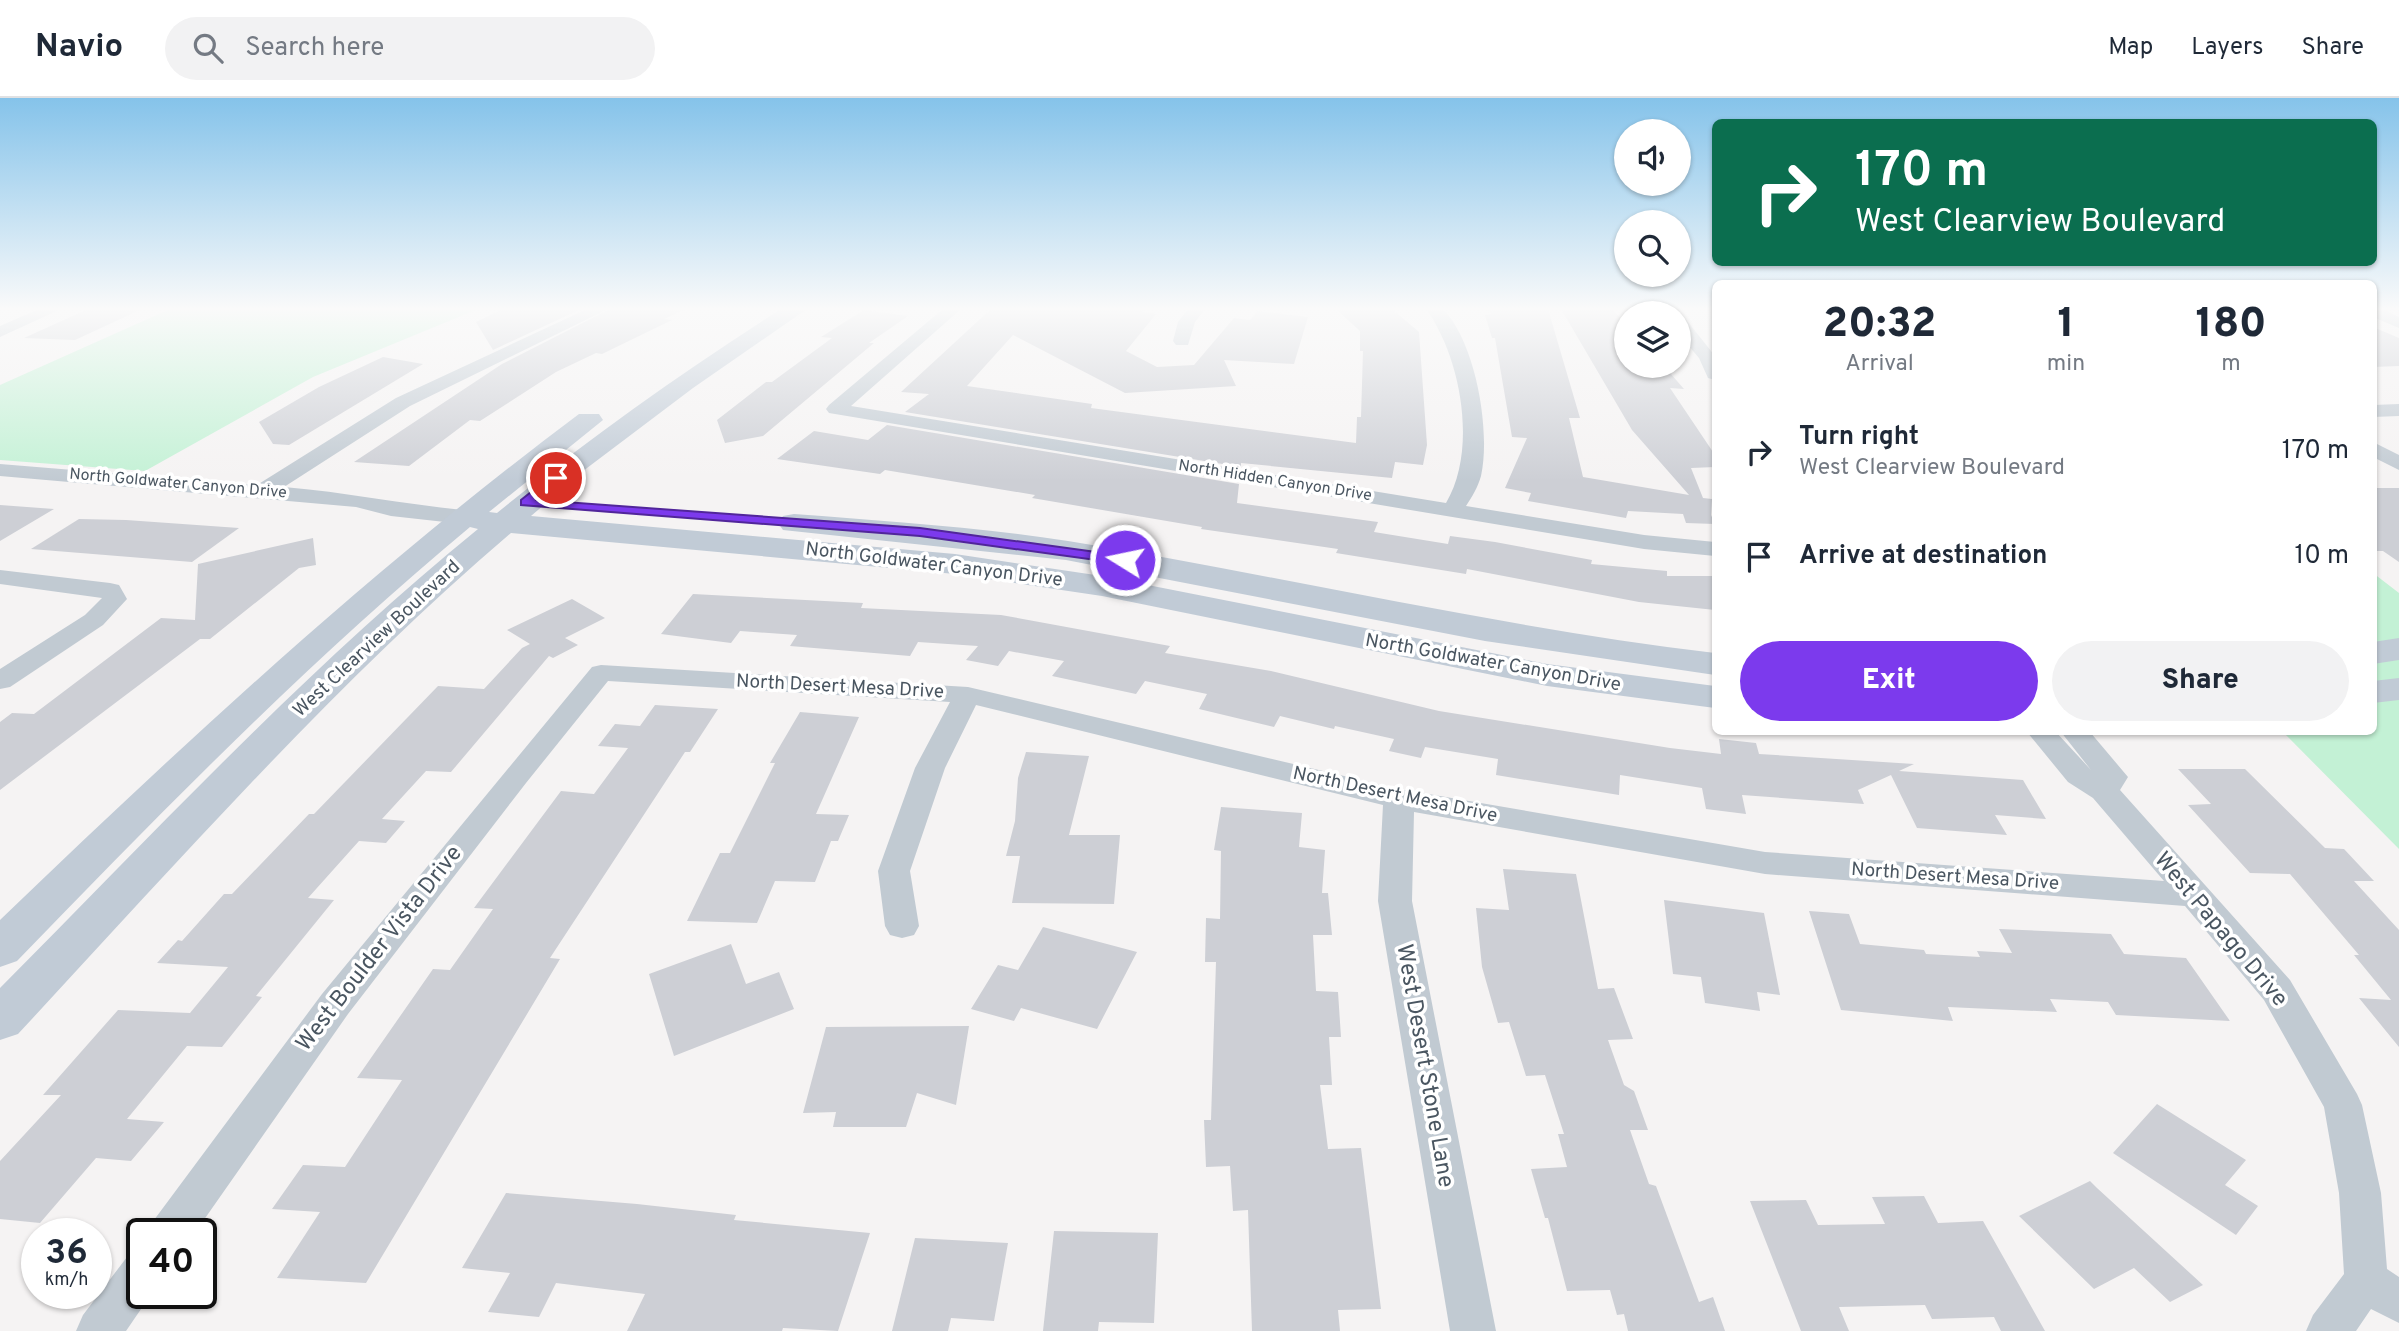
<!DOCTYPE html>
<html lang="en">
<head>
<meta charset="utf-8">
<style>
	body { margin:0; font-family:Overpass,sans-serif; background:#f2f2f3; color:#1f2937; height:100vh; display:flex; flex-direction:column; font-size:26px; white-space:nowrap }
	* { box-sizing:border-box; margin:0 }
	p { font-size:23px; color:#747a83 }
	.icon { flex:none; width:38px; height:38px; fill:none; stroke:currentColor; stroke-width:2; stroke-linecap:round; stroke-linejoin:round }
	.map { position:relative; flex:1; overflow:hidden }
	.drawer { position:absolute; left:1712px; top:182px; width:665px; height:455px; display:flex; flex-direction:column; background:#fff; border-radius:10px; box-shadow:0 2px 5px #0004 }
	.drawer>* { flex:none }
	.banner { position:absolute; left:1712px; top:21px; width:665px; height:147px; border-radius:10px; box-shadow:0 2px 5px #0004; background:#0b6e4f; color:#fff; overflow:hidden }
	.buttons { position:absolute; left:1614px; top:21px; display:grid; gap:14px }
	.buttons a { display:grid; place-items:center; width:77px; height:77px; border-radius:50%; background:#fff; box-shadow:0 2px 5px #0004; font-size:35px }
	.speed { position:absolute; left:21px; top:1120px; display:flex; gap:14px; font-size:35px; font-weight:700; text-align:center }
	.speed>* { display:grid; place-content:center; width:91px; height:91px; border-radius:50%; background:#fff; box-shadow:0 2px 5px #0004; line-height:1 }
	.speed small { font-size:18px; font-weight:400 }
	.speed .limit { border:4px solid #111; border-radius:10px; background:#fff; color:#111 }
	.pin { position:absolute; display:grid; place-items:center; width:60px; height:60px; color:#fff; margin:-30px; border:4px solid #fff; border-radius:50%; box-shadow:0 2px 7px #0007 }
	.me { position:absolute; width:77px; margin:-38px; rotate:280deg; stroke-linejoin:round; filter:drop-shadow(0 0 5px #0008) }
	.turn { display:flex; align-items:center; gap:24px; height:147px; padding:0 28px; font-size:32px }
	.turn .icon { width:91px; height:91px; stroke-width:2.5 }
	.turn b { display:block; font-size:49px; line-height:60px }
	.eta { display:flex; justify-content:space-evenly; align-items:center; height:119px; text-align:center }
	.eta b { font-size:42px; font-weight:800; line-height:49px }
	.primary-button { display:flex; gap:14px; margin-top:auto; padding:14px 28px }
	.primary-button a { flex:1; height:80px; border-radius:42px; background:#7c3aed; color:#fff; font-size:28px; font-weight:800; line-height:80px; text-align:center }
	.primary-button a+a { background:#f2f2f3; color:#1f2937 }
	ul { padding:0; list-style:none }
	li { display:flex; align-items:center; gap:21px; height:105px; padding:0 28px }
	li div { flex:1 }
	li b { display:block; font-size:26px }
	li em { font-style:normal }
	header { display:flex; align-items:center; gap:42px; box-sizing:border-box; height:98px; padding:0 35px; background:#fff; border-bottom:2px solid #e0e1e3 }
	header strong { font-size:33px }
	nav { display:flex; gap:38px; margin-inline-start:auto; font-size:24px }
	.search { width:490px; height:63px; background:#f2f2f3; display:flex; align-items:center; gap:18px; box-sizing:border-box; padding:0 24px; border-radius:38px; color:#747a83; font-size:26px }
	.map>svg:first-child { display:block }
</style>
</head>
<body>
<header>
<strong>Navio</strong>
<div class="search"><svg class="icon" aria-label="search" viewBox="0 0 24 24"><circle cx="10" cy="10" r="6"/><path d="M15 15l6 6"/></svg>Search here</div>
<nav><a>Map</a><a>Layers</a><a>Share</a></nav>
</header>
<div class="map">
<svg width="2399" height="1233" viewBox="0 0 2399 1233">
	<rect width="100%" height="100%" fill="#f5f3f3"/>
	<g fill="#c3f1d5">
		<path d="M170,211H478L313,279L145,373L0,362V287Z"/>
		<path d="M2373,475L2399,495V751L2283,634H2373Z"/>
	</g>
	<g fill="#cdcfd5">
		<path d="M88,211H142L75,242L24,240Z"/>
		<path d="M503,211H581L493,252L476,224Z"/>
		<path d="M610,211H686L664,221L672,222L602,256L596,255L556,274L480,323L470,322L409,368L354,364L502,266Z"/>
		<path d="M991,211H1146L1143,214L1156,216L1126,253L1157,269L1194,267L1234,220L1250,222L1258,213L1308,219L1294,266L1224,262L1236,288L1125,295L1013,237L967,288L1092,306L1091,310L1356,345L1357,319H1361L1363,253H1360V233L1336,211H1392L1419,234L1427,347L1423,367L1395,364L1392,380L1241,365V369L905,314L929,296L901,294Z"/>
		<path d="M1487,211H1548L1580,320H1569L1583,379L1689,397L1632,332L1561,211H1612L1626,226V268H1664L1684,291L1670,290L1715,357V369L1691,370L1703,400L1712,401L1711,417L1715,426L1686,425L1683,416L1628,413L1626,420L1528,403L1531,395L1505,390L1527,340L1512,339L1495,240H1492L1485,217L1492,216Z"/>
		<path d="M864,212L908,218L869,245H874L763,338L725,345L717,322L766,284H772L832,240L821,239Z"/>
		<path d="M2373,229L2399,240V268L2373,269Z"/>
		<path d="M383,259L423,266L289,347L273,346L259,324L319,289Z"/>
		<path d="M887,327L1239,386L1237,405L1378,424L1374,434L1448,446L1450,438L1495,444L1592,462L1591,466L1667,473V478H1715V512L1639,504L1467,471L1466,476L1336,455L1338,451L1201,431L1202,429L1032,400L1035,397L885,372L880,376L777,361L814,333L868,342Z"/>
		<path d="M2373,390H2399V464L2383,453H2373Z"/>
		<path d="M0,407L54,411L0,443Z"/>
		<path d="M79,421L126,422L239,430L192,464L31,451Z"/>
		<path d="M313,440L316,467L299,470L210,541H200L0,692V624L12,615L34,616L161,520L195,522L198,466Z"/>
		<path d="M693,496L863,505L861,510L1001,517L1170,548L1165,555L1271,573L1439,613L1670,650L1721,656L1719,641L1756,645L1759,656L1914,666L1899,673L2023,682L2046,721L1995,717L2007,737L1917,730L1891,677L1858,692L1864,706L1742,697L1746,716L1706,711L1702,690L1620,677L1619,697L1496,677L1498,661L1425,649L1421,660L1389,653L1394,641L1335,628L1334,631L1280,618L1274,629L1199,611L1207,596L1145,583L1136,596L1052,578L1064,563L1009,553L998,568L966,562L978,548L918,544L910,558L790,548L797,537L740,533L731,545L661,536Z"/>
		<path d="M572,501L605,520L565,540L578,547L553,560L549,558L451,674L426,673L382,721L405,723L386,745L359,743L308,800L334,802L256,898L262,899L222,949L187,948L127,1021L164,1024L131,1063L96,1060L40,1125L0,1121V1063L61,997H43L118,912L190,915L228,869L157,865L178,842L182,843L224,796H232L309,716H314L438,588L484,591L522,550L530,546L507,532Z"/>
		<path d="M655,607L718,611L690,654H685L550,860L560,861L366,1185L277,1180L320,1114L272,1111L303,1067L345,1069L402,982L357,980L433,871L450,872L493,811L474,810L561,693L594,696L628,650L598,648L615,626L640,628Z"/>
		<path d="M800,614L859,619L816,716L849,717L838,743H831L815,784L775,783L757,825L687,823L720,755H730L775,665H770Z"/>
		<path d="M1026,654L1089,658L1069,737H1120L1114,806L1012,805L1020,758H1006L1015,723L1018,680Z"/>
		<path d="M2178,671H2245L2325,750L2344,751L2374,783H2354L2399,832V949L2359,900L2391,902L2354,857H2359L2290,776L2250,775L2188,707L2211,706Z"/>
		<path d="M1221,709L1302,715L1299,749L1325,752L1322,795H1328L1332,837H1313L1316,893L1338,894L1341,939H1329L1332,987H1320L1328,1051L1361,1050L1381,1211L1338,1212L1340,1233H1252L1248,1112L1233,1113L1230,1068L1206,1069L1204,1022H1211L1216,864H1205L1206,820L1220,821L1221,753L1214,752Z"/>
		<path d="M1503,771L1576,776L1598,891L1614,890L1633,941L1608,942L1624,987L1634,993L1648,1032H1630L1649,1086L1656,1088L1699,1204L1713,1199L1725,1233H1628L1624,1216L1617,1217L1610,1192L1567,1193L1548,1120H1545L1531,1071L1567,1069L1558,1036H1564L1545,977L1526,978L1509,924L1498,925L1482,869L1476,810L1509,812Z"/>
		<path d="M1664,802L1764,815L1780,897L1757,894L1760,913L1705,905L1701,879L1673,876Z"/>
		<path d="M1809,813L1849,816L1860,846L1924,852L1926,856L1980,859L1977,853L2012,855L1999,831L2111,836L2124,856L2186,860L2230,923L2116,917L2108,904L2050,901L2057,914L1948,909L1953,923L1841,912Z"/>
		<path d="M1043,829L1137,854L1097,931L1021,910L1014,923L971,911L998,867L1018,872Z"/>
		<path d="M731,846L746,886L779,874L794,911L674,958L649,876Z"/>
		<path d="M969,928L956,1007L917,995L906,1029H833L836,1014L803,1015L826,929Z"/>
		<path d="M2157,1006L2246,1062L2225,1087L2258,1108L2236,1137L2113,1055Z"/>
		<path d="M2090,1083L2097,1090L2203,1187L2170,1204L2134,1170L2094,1191L2019,1118Z"/>
		<path d="M506,1095L637,1106L736,1117L734,1122L870,1135L838,1233L783,1230L782,1233H627L645,1196L556,1185L539,1219L488,1214L510,1175L462,1170Z"/>
		<path d="M1924,1098L1938,1125L1983,1123L2045,1233H2001L1994,1219L1932,1221L1925,1207L1839,1209L1849,1233H1801L1750,1103L1806,1102L1818,1127L1885,1126L1872,1099Z"/>
		<path d="M1054,1133L1158,1135L1154,1225L1099,1224L1098,1233H1043Z"/>
		<path d="M915,1140L1008,1145L994,1223L951,1220L948,1233H892Z"/>
	</g>
	<g fill="none" stroke-linecap="round" stroke-linejoin="round">
		<g fill="#c1cad2" fill-rule="evenodd">
			<path d="M39,211H61L0,239V228Z"/>
			<path d="M587,211H608L410,308L284,389C344,394 403,406 463,412L471,414L474,419L471,424L463,426L391,418L356,409L0,378V366L257,387L396,300Z"/>
			<path d="M943,211H961L851,308L1446,405C1478,351 1461,259 1426,211H1443C1476,245 1491,333 1481,378C1478,389 1472,399 1466,408L1644,437L1715,444V458L1644,451L829,315L826,311L829,307Z"/>
			<path d="M1188,211H1205L1195,224L1188,247H1176L1173,243L1178,224Z"/>
			<path d="M2373,211H2382L2399,219V230L2373,219Z"/>
			<path d="M1678,218L1684,219L1715,258V282L1708,280L1699,260L1678,235Z"/>
			<path d="M2399,306V318L2373,319V307Z"/>
			<path d="M2373,344L2399,357V372L2373,359Z"/>
			<path d="M0,472L110,485L119,487L127,501L103,527L10,589L0,591V571L85,517L102,500L0,486Z"/>
			<path d="M601,567L968,589L1399,691L1765,754L2164,783L2093,700L2068,684L2027,634H2056L2091,672L2061,634H2090L2128,679L2120,692L2290,882L2357,996L2362,1007L2381,1095L2387,1171L2399,1179V1225L2371,1211L2356,1233H2306L2313,1217L2344,1176L2339,1095L2324,1009L2264,902L2185,808L1765,776L1414,714L1412,803L1496,1233H1450L1378,803L1383,707L976,607L945,670L910,773L919,828L914,837L902,840L890,837L885,828L878,773L915,670L950,604L608,583L526,685L348,916L194,1136H148L154,1122L322,896L592,569Z"/>
			<path d="M142,1153V1195H152L126,1233H76L83,1217L127,1159Z"/>
		</g>
		<g fill="#c1cbd6" fill-rule="evenodd">
			<path d="M781,211H807L693,290L587,370L531,418L955,456L1102,478L1547,566L1715,588V610L1547,588L1102,498L955,476L511,435C333,587 177,765 18,936L0,942V890C155,734 307,570 478,431L470,429C309,563 162,713 17,863L0,869V822C185,644 373,470 579,316H599L603,322L489,414L497,415C588,341 682,274 781,211Z"/>
			<path d="M794,416C885,423 977,429 1068,443C1284,478 1497,529 1715,555V577L1485,543L1066,462L783,432L778,425L783,418Z"/>
			<path d="M2399,540V562L2373,566V544Z"/>
			<path d="M2399,580V602L2373,605V583Z"/>
		</g>
	</g>
	<linearGradient id="sky" x2="0" y2="1"><stop stop-color="#85c3ea"/><stop offset="0.55" stop-color="#fafafa"/><stop offset="1" stop-color="#fafafa" stop-opacity="0"/></linearGradient>
	<rect width="2399" height="383" fill="url(#sky)"/>
	<path fill="#7c3aed" stroke="#51269a" stroke-width="2" d="M551,378L562,380L537,402L920,430L1125,458L1132,462L1125,466L920,438L521,407V402Z"/>
	<g text-anchor="middle" dominant-baseline="central" stroke-width="7" stroke-linejoin="round" paint-order="stroke">
		<g font-size="16" fill="#4a5661" stroke="#fff">
			<text transform="translate(1275 383) rotate(9)">North Hidden Canyon Drive</text>
			<text transform="translate(178 386) rotate(5)">North Goldwater Canyon Drive</text>
		</g>
		<g font-size="19" fill="#4a5661" stroke="#fff">
			<text transform="translate(934 467) rotate(7)">North Goldwater Canyon Drive</text>
			<text transform="translate(377 541) rotate(-43)">West Clearview Boulevard</text>
			<text transform="translate(1493 565) rotate(10)">North Goldwater Canyon Drive</text>
			<text transform="translate(840 589) rotate(3)">North Desert Mesa Drive</text>
			<text transform="translate(1395 697) rotate(12)">North Desert Mesa Drive</text>
			<text transform="translate(1955 779) rotate(4)">North Desert Mesa Drive</text>
		</g>
		<g font-size="23" fill="#4a5661" stroke="#fff">
			<text transform="translate(2220 832) rotate(50)">West Papago Drive</text>
			<text transform="translate(380 851) rotate(-52)">West Boulder Vista Drive</text>
			<text transform="translate(1424 968) rotate(80)">West Desert Stone Lane</text>
		</g>
	</g>
</svg>
<div class="buttons">
<a><svg class="icon" aria-label="sound" viewBox="0 0 24 24"><path d="M4 9h4l5-4v14l-5-4H4zM17 9q2 3 0 6"/></svg></a>
<a><svg class="icon" aria-label="search" viewBox="0 0 24 24"><circle cx="10" cy="10" r="6"/><path d="M15 15l6 6"/></svg></a>
<a><svg class="icon" aria-label="layers" viewBox="0 0 24 24"><path d="M12 4l9 5-9 5-9-5zM3 14l9 5 9-5"/></svg></a>
</div>
<div class="speed"><div>36<small>km/h</small></div><div class="limit">40</div></div>
<div class="pin" style="left:556px;top:380px;background:#d93025"><svg class="icon" aria-label="arrive" viewBox="0 0 24 24"><path d="M6 21V4h12l-3 4 3 4H6"/></svg></div>
<svg class="me" style="left:1125px;top:462px" viewBox="-20 -20 40 40"><circle r="17" fill="#7c3aed" stroke="#fff" stroke-width="3"/><path d="M0-11L8 9 0 5-8 9z" fill="#fff"/></svg>
<div class="banner">
<div class="turn"><svg class="icon" aria-label="right" viewBox="0 0 24 24"><path d="M7 20v-9h11M14 6l5 5-5 5"/></svg><div><b>170 m</b>West Clearview Boulevard</div></div>
</div>
<section class="drawer">
<div class="eta">
<div><b>20:32</b><p>Arrival</p></div>
<div><b>1</b><p>min</p></div>
<div><b>180</b><p>m</p></div>
</div>
<ul>
<li><svg class="icon" aria-label="right" viewBox="0 0 24 24"><path d="M7 20v-9h11M14 6l5 5-5 5"/></svg><div><b>Turn right</b><p>West Clearview Boulevard</p></div><em>170 m</em></li>
<li><svg class="icon" aria-label="arrive" viewBox="0 0 24 24"><path d="M6 21V4h12l-3 4 3 4H6"/></svg><div><b>Arrive at destination</b></div><em>10 m</em></li>
</ul>
<div class="primary-button"><a>Exit</a><a>Share</a></div>
</section>
</div>
</body>
</html>
